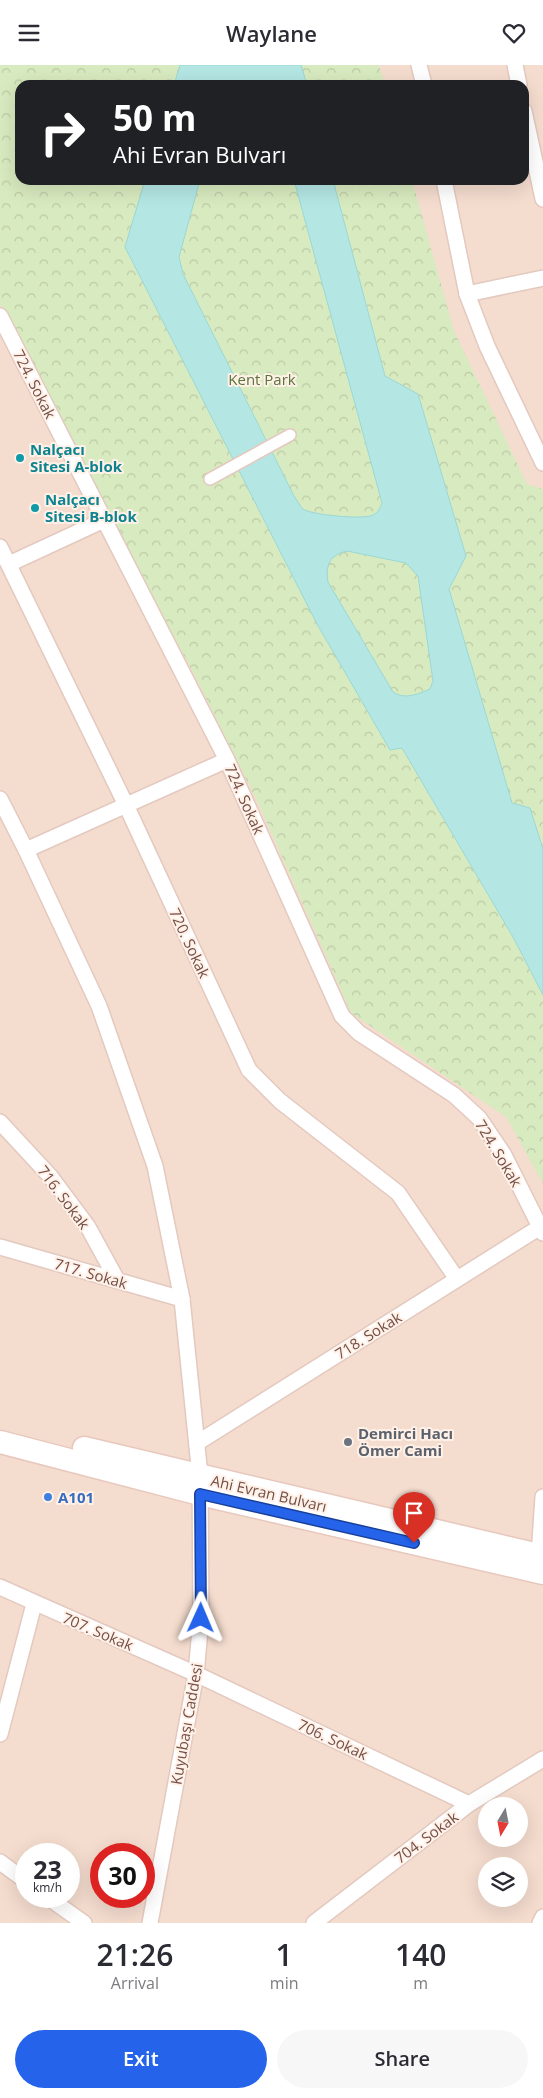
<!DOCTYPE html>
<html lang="en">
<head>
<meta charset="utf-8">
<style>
	body { margin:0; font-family:"Open Sans",sans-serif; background:#f7f7f7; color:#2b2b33; height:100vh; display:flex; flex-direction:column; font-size:19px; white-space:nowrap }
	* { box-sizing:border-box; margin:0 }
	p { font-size:16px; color:#7c7c81 }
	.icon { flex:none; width:28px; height:28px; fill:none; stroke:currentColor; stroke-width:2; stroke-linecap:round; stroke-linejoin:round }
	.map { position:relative; height:1858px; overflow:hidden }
	.panel { display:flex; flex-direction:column; background:#fff; flex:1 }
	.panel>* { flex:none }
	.hud { position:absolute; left:15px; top:15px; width:514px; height:105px; border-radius:15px; box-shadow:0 5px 20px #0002; background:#202124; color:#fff; overflow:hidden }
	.needle { width:32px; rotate:190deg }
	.fabs { position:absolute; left:478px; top:1732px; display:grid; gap:10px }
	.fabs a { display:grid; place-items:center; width:50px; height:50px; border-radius:50%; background:#fff; box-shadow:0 5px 20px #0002; font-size:25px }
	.speed { position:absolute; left:15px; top:1778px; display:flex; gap:10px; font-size:25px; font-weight:700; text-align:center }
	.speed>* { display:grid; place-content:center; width:65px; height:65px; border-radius:50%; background:#fff; box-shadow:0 5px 20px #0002; line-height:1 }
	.speed small { font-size:12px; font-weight:400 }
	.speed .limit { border:8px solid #d22; background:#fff; color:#111 }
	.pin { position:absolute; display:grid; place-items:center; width:42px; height:42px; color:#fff; margin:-51px -21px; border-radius:50% 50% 50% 0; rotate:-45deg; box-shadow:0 0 5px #0007 }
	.pin .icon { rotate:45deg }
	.me { position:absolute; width:55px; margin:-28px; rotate:1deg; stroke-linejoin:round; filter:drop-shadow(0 0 4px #0008) }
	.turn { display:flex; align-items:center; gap:18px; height:105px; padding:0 15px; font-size:22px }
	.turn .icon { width:65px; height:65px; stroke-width:2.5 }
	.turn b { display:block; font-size:35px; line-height:42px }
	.eta { display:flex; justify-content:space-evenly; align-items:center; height:85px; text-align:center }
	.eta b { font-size:30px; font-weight:600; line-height:35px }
	.primary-button { display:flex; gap:10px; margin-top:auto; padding:10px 15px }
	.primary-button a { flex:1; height:58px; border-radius:30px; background:#2563eb; color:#fff; font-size:20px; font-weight:600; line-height:58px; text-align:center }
	.primary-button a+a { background:#f7f7f7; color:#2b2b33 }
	header { display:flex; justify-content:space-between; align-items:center; height:65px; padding:0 15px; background:#fff; font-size:22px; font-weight:600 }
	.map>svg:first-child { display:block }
</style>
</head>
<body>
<header><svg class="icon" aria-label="menu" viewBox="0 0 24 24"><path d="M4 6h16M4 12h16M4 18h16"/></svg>Waylane<svg class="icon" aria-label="heart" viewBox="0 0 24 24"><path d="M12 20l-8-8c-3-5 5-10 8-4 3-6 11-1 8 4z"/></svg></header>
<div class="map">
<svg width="543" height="1858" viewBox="0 0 543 1858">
	<defs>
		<pattern id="forest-crowns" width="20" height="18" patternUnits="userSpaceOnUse" patternTransform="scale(1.25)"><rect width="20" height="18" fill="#d8eabf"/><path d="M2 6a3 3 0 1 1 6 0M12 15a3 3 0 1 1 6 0" fill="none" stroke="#bdcaa6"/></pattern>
	</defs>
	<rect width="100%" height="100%" fill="#fdece0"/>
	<path fill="#f4dcce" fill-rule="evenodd" d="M0,0H543V1858H0ZM20,20H524V115H20ZM486,1741H519V1774H486ZM26,1789H69V1831H26ZM101,1789H144V1831H101ZM486,1801H519V1834H486Z"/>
	<path fill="url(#forest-crowns)" d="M0,0H379L385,20H20V115H412L454,266L527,419L543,424V1119L506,1052L351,948L258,738L196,613L110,452L43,318L0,239Z"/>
	<g fill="#b4e6e4" stroke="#9ad8d6" fill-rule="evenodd">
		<path d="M180,0H301L307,20H174Z"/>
		<path d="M145,115H200L179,192L183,209L294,431C297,435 300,441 303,444C311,450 365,455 373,450C379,447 380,443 382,438L294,115H333L385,311L418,329L466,491L449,524L512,738L530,743L543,784V930L513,872L402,683L390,685L317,559L125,182ZM347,486L406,498L418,511L433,616L430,624C419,629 404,635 393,627L328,517C325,500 330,490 347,486Z"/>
	</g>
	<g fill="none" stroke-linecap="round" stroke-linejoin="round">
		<g stroke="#e3c9bf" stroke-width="14">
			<path id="pedestrian" d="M210,414L290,370"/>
		</g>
		<g stroke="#e3c9bf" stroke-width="18">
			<g id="minor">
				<path d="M419,0L424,20"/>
				<path d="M515,0L519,20"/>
				<path d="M524,46L543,134"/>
				<path d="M444,115L467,229L487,281L543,398"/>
				<path d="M467,229L543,213"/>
				<path d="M0,251L227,695L342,951L359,968L454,1030L479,1053L504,1090L543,1168"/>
				<path d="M0,482L126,740L249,1005L280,1036L398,1128L457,1214"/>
				<path d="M9,499L104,455"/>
				<path d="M0,734L26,785L99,941L155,1101L182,1234L200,1411L201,1553L196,1609L150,1858"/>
				<path d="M26,785L227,695"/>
				<path d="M0,1057L50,1111L88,1162L117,1215"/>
				<path d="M0,1182L182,1234"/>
				<path d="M197,1378L540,1162"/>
				<path d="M539,1491L543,1432"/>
				<path d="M0,1522L196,1609L469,1739"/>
				<path d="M0,1669L34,1539"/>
				<path d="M0,1797L26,1816"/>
				<path d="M46,1831L84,1858"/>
				<path d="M314,1858L469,1739L543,1694"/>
				<path d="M540,1858L543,1852"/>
			</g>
		</g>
		<g stroke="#e8c8bc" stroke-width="25">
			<g id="secondary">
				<path d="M0,1377L200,1429L543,1508"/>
				<path d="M84,1383L543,1491"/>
			</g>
		</g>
		<use href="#pedestrian" stroke="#fff" stroke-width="11"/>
		<use href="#minor" stroke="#fff" stroke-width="15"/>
		<use href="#secondary" stroke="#fff" stroke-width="22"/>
	</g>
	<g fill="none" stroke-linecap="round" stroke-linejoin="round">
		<g stroke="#184099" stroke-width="12">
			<path id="route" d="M201,1553L200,1429L414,1478"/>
		</g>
		<use href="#route" stroke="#2563eb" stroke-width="9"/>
	</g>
	<g fill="#0f9aa8" stroke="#fff1e7" stroke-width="2">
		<circle cx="20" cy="393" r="5"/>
		<circle cx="35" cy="443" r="5"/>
	</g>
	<circle fill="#6b7280" stroke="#fff1e7" stroke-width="2" cx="348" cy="1377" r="5"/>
	<circle fill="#3f7fe0" stroke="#fff1e7" stroke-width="2" cx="48" cy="1432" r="5"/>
	<g text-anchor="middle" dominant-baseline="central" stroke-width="4" stroke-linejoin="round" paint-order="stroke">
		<g font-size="15" fill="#58743c" stroke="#fff1e7">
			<text x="262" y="314">Kent Park</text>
		</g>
		<g font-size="15" fill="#744f47" stroke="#fff1e7">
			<text transform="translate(35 319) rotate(63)">724. Sokak</text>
			<text transform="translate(245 734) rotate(66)">724. Sokak</text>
			<text transform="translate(190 878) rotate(65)">720. Sokak</text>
			<text transform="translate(499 1088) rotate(59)">724. Sokak</text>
			<text transform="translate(64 1132) rotate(53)">716. Sokak</text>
			<text transform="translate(91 1208) rotate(16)">717. Sokak</text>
			<text transform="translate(368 1270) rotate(-32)">718. Sokak</text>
			<text transform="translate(269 1428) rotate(13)">Ahi Evran Bulvarı</text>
			<text transform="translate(98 1566) rotate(23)">707. Sokak</text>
			<text transform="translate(186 1659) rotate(-80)">Kuyubaşı Caddesi</text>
			<text transform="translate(333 1674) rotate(25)">706. Sokak</text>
			<text transform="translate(426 1772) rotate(-37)">704. Sokak</text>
		</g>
		<g font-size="15" font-weight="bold" fill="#0d838f" stroke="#fff1e7" text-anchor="start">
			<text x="30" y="384">Nalçacı<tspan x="30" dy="17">Sitesi A-blok</tspan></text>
			<text x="45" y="434">Nalçacı<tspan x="45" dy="17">Sitesi B-blok</tspan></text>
		</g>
		<g font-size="15" font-weight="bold" fill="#5b616d" stroke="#fff1e7" text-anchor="start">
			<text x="358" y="1368">Demirci Hacı<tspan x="358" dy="17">Ömer Cami</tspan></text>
		</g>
		<g font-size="15" font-weight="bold" fill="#366cbe" stroke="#fff1e7" text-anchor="start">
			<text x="58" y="1432">A101</text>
		</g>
	</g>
</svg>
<div class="fabs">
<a><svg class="needle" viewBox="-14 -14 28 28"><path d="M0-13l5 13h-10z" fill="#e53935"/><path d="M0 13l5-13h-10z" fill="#7c7c81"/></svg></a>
<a><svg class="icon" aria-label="layers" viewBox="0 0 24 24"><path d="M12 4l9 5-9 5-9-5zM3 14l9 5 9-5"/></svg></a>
</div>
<div class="speed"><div>23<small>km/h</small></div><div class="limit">30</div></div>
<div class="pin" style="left:414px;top:1478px;background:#d93025"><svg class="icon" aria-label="arrive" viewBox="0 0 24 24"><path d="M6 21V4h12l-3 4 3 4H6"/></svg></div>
<svg class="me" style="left:201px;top:1553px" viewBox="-20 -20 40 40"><path d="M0-17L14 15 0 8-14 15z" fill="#2563eb" stroke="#fff" stroke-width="4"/></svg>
<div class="hud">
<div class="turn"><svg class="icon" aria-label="right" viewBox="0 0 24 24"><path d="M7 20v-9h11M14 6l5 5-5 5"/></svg><div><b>50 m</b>Ahi Evran Bulvarı</div></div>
</div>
</div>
<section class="panel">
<div class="eta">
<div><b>21:26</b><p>Arrival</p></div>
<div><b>1</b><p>min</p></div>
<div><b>140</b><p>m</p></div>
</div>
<div class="primary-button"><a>Exit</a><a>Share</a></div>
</section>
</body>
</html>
